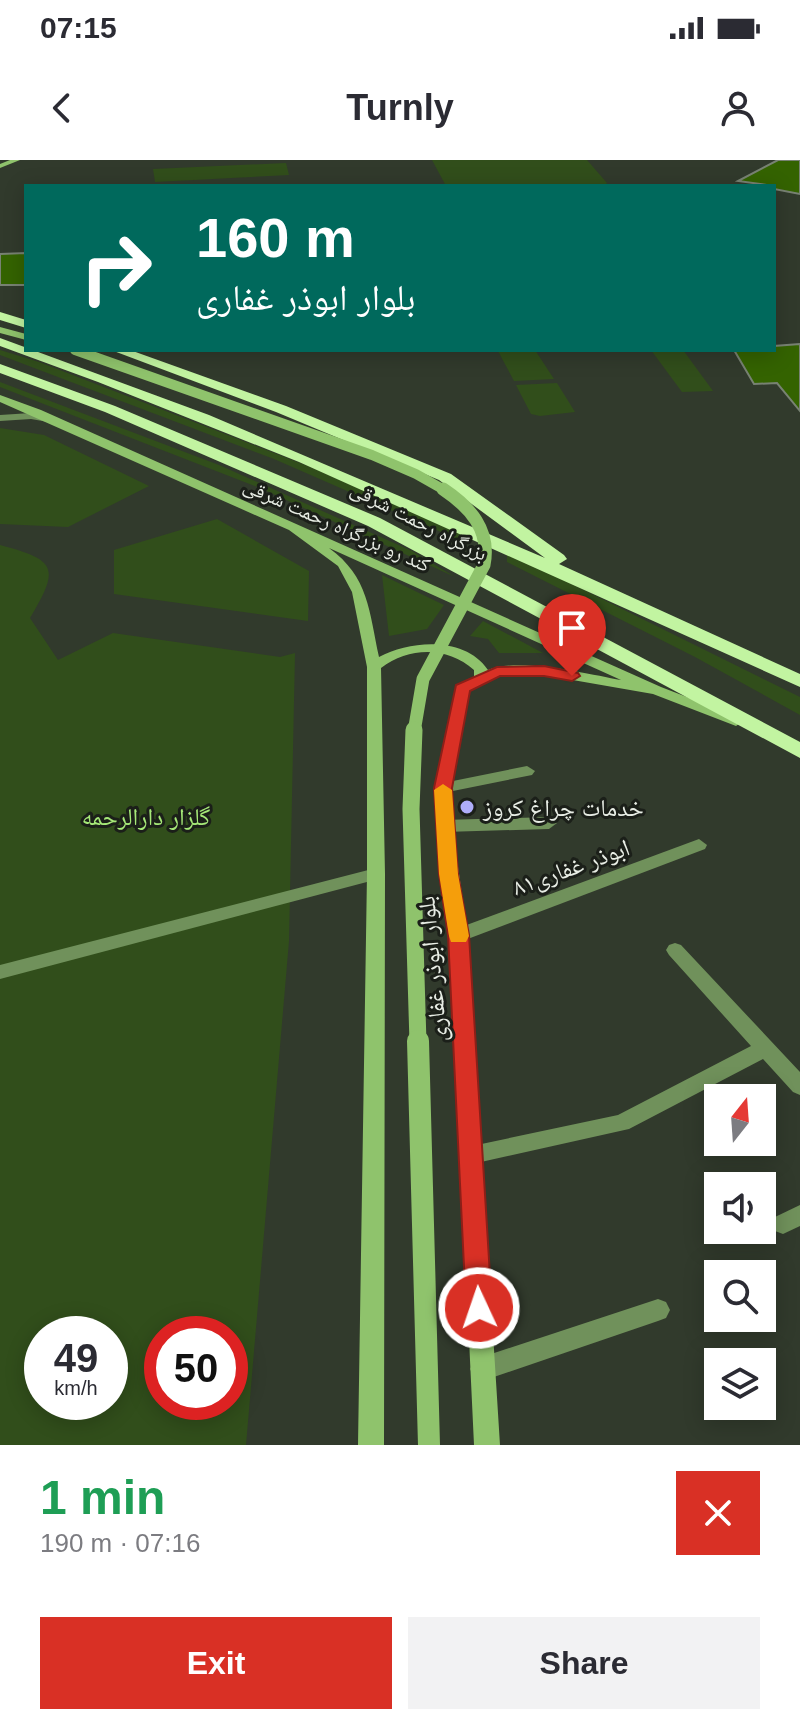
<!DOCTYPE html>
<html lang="en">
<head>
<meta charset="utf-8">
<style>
	body { margin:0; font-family:Arial,"Noto Naskh Arabic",sans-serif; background:#f2f2f3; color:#2b2b33; height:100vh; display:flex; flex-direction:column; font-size:30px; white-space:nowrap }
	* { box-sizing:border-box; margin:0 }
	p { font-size:26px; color:#7c7c81 }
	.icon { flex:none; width:44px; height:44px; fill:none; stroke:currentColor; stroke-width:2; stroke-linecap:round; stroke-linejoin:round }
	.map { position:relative; height:1285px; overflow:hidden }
	.sheet { display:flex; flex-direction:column; background:#fff; flex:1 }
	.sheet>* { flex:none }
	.top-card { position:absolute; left:24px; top:24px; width:752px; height:168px; border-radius:0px; box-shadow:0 4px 20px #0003; background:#00695c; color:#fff; overflow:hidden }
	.needle { width:52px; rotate:17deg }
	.tools { position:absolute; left:704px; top:924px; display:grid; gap:16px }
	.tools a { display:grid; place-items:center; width:72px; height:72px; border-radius:0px; background:#fff; box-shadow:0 4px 20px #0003; font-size:40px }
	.speed { position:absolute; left:24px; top:1156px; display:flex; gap:16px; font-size:40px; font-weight:700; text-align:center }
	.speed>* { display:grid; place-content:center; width:104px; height:104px; border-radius:50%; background:#fff; box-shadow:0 4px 20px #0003; line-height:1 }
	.speed small { font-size:20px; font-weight:400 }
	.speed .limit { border:12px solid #d22; background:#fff; color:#111 }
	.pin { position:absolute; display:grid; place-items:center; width:68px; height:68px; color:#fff; margin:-82px -34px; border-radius:50% 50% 50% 0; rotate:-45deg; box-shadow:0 0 8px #0007 }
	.pin .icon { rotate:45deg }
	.me { position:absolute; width:88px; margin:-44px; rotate:357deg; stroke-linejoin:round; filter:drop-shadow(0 0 6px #0008) }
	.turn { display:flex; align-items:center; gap:28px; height:168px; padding:0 40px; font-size:36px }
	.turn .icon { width:104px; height:104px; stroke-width:2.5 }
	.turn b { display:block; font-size:56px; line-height:68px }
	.round { display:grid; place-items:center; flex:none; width:84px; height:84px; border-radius:0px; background:#f2f2f3 }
	.head { display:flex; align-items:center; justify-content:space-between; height:136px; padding:0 40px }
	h1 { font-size:48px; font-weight:700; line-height:60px; color:#1e9e55 }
	.button { display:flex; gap:16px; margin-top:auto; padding:16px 40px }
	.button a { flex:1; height:92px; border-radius:0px; background:#d93025; color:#fff; font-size:32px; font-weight:700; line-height:92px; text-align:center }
	.button a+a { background:#f2f2f3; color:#2b2b33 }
	.status { display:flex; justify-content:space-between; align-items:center; height:56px; padding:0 40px; background:#fff; direction:ltr }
	.status svg { height:22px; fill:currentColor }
	header { display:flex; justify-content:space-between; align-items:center; height:104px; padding:0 40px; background:#fff; font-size:36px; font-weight:700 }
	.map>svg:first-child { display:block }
</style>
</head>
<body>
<div class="status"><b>07:15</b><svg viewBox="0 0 49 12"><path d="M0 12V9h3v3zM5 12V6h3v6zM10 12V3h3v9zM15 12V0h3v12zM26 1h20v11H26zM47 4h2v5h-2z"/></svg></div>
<header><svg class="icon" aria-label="back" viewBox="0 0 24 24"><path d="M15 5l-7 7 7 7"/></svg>Turnly<svg class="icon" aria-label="person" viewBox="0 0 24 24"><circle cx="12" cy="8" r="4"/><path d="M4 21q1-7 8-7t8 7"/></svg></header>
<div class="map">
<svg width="800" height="1285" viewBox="0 0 800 1285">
	<rect width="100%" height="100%" fill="#313a2c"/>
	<g fill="#314e1b" fill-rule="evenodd">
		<path d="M432,0H587L607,23L605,26H446Z"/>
		<path d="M286,3L289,15L155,22L153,9Z"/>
		<path d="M0,190L39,202L318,310L469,376L464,382L274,299L0,195Z"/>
		<path d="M535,190L554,219L514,221L498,191Z"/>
		<path d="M651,190H683L713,231L682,232Z"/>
		<path d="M0,222L219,305L412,391L455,417L260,328L0,227Z"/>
		<path d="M557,223L575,252L540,256L531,254L516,225Z"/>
		<path d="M0,268L44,275L149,326L68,367L0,364Z"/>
		<path d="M217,359L309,411L308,461L114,434V390Z"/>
		<path d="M0,385C57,400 60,408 30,458L58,500L113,473L280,497L295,493L289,781L246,1285H0ZM42,1174H110V1242H42ZM162,1174H230V1242H162Z"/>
		<path d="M507,392L800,537V555L695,497L507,402Z"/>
		<path d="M382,415L444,445L427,469L389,476Z"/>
		<path d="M483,461L543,493H499L488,479L470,476Z"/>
	</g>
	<g fill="#346300" stroke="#788273" stroke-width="2">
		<path d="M778,0H800V34L774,29V26L738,21Z"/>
		<path d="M26,93V125H0V94Z"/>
		<path d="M800,184V251L777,223L754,224L734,190H774V186Z"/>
	</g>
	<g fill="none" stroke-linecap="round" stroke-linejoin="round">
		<g fill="#70915b" fill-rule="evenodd">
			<path d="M527,606L535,611L532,615L443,633L435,628L443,623Z"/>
			<path d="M549,657L557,663L549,669L444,672L436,666L444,660Z"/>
			<path d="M699,679L707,685L705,689L465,780H453L450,775L453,770Z"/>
			<path d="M376,708L382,710L385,714L382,718L0,819V805Z"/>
			<path d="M675,783L681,785L800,912V935L793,932L763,899L629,969L472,1004L465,1002L462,995L465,988L472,986L618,955L751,886L669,795L666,790L669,785Z"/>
			<path d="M800,1045V1066L783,1074L775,1071L772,1064L775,1057Z"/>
			<path d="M658,1139L666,1142L670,1150L666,1158L658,1161L482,1221L474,1217L470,1209L474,1201L482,1197Z"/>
		</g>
		<path fill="#70915b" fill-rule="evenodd" d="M31,253L59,260L54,263L31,259L0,261V255Z"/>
		<g fill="#8fc36c" fill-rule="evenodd">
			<path d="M10,0H20L0,8V4Z"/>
			<path d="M0,167L26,174V180L0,173Z"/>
			<path d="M0,235L41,250L661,527L741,558L743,561L736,566L653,534L544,515H500L469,531L451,628L452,666L468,775L500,1285H474L450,775L436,666L435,628L455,529L474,517V510C447,486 409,487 381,508L385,714L384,1285H358L367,714V507L352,432L338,406L289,370L0,242ZM329,388L621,520C588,514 519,497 488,510C465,476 411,480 379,497C369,451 369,417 329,388Z"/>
		</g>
		<g fill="#c2f4a1" fill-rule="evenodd">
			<path d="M0,152L26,160V168L0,160Z"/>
			<path d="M0,178L209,255L545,398L439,320L276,252L111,190H130L286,246L451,314L564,395L567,399L559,404L800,514V527L299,302L98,222L0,186Z"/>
			<path d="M0,204L115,246L380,358L800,582V598L368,366L105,252L0,213Z"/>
		</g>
		<path stroke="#8fc36c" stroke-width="10" d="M75,190L372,295L416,314L446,331"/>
		<path stroke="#8fc36c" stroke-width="13" d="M414,572L423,519L484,405C491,370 470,347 443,329"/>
		<path stroke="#8fc36c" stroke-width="17" d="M414,570L411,649L418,883"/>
		<path stroke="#8fc36c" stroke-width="22" d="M418,881L429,1285"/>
	</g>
	<path fill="#d93025" stroke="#8d1f18" stroke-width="2" d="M544,506L578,513L580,516L572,521L544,516H500L470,531L452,628L458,714L469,775L492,1148L488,1157L479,1161L470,1157L466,1148L448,775L439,714L434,628L456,525L497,507Z"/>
	<path fill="#f59e0b" d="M443,624L452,630L458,714L469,776L466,782H451L449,776L439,714L434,630Z"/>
	<circle fill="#afaefa" stroke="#1b1f19" stroke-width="3" cx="467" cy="647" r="8"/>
	<g text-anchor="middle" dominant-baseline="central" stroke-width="6" stroke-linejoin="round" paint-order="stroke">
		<g font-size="20" fill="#e8ede5" stroke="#1b1f19">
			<text transform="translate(419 361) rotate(27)">بزرگراه رحمت شرقی</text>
			<text transform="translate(337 365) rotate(24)">کند رو بزرگراه رحمت شرقی</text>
		</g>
		<g font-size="24" fill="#e8ede5" stroke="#1b1f19" text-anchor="start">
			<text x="483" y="647">خدمات چراغ کروز</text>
		</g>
		<g font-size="24" fill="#a6e978" stroke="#1b1f19">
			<text x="146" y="656">گلزار دارالرحمه</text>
		</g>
		<g font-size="24" fill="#e8ede5" stroke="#1b1f19">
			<text transform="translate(571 707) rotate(-20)">۸۱ابوذر غفاری</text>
			<text transform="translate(432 809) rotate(-95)">بلوار ابوذر غفاری</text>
		</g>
	</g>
</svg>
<div class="tools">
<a><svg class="needle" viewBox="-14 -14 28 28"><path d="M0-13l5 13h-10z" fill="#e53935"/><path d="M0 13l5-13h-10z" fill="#7c7c81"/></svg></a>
<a><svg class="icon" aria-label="sound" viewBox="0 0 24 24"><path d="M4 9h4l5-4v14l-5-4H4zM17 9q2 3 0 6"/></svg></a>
<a><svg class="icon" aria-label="search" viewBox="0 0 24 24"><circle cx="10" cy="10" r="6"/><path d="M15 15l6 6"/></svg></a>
<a><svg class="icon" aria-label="layers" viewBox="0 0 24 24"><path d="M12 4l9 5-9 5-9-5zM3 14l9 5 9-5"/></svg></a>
</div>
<div class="speed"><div>49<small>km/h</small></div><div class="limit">50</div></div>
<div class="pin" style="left:572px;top:516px;background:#d93025"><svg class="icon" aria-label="arrive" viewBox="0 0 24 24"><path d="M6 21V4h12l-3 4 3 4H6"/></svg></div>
<svg class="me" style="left:479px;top:1148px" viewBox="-20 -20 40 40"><circle r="17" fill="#d93025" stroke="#fff" stroke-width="3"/><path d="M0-11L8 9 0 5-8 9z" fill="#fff"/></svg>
<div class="top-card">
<div class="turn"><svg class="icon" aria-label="right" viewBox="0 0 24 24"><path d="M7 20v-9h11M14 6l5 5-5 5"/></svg><div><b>160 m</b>بلوار ابوذر غفاری</div></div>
</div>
</div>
<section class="sheet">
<div class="head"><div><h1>1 min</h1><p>190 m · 07:16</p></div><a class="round" style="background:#d93025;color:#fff"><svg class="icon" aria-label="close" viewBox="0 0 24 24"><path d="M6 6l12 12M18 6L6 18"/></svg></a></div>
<div class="button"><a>Exit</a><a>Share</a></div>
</section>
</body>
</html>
